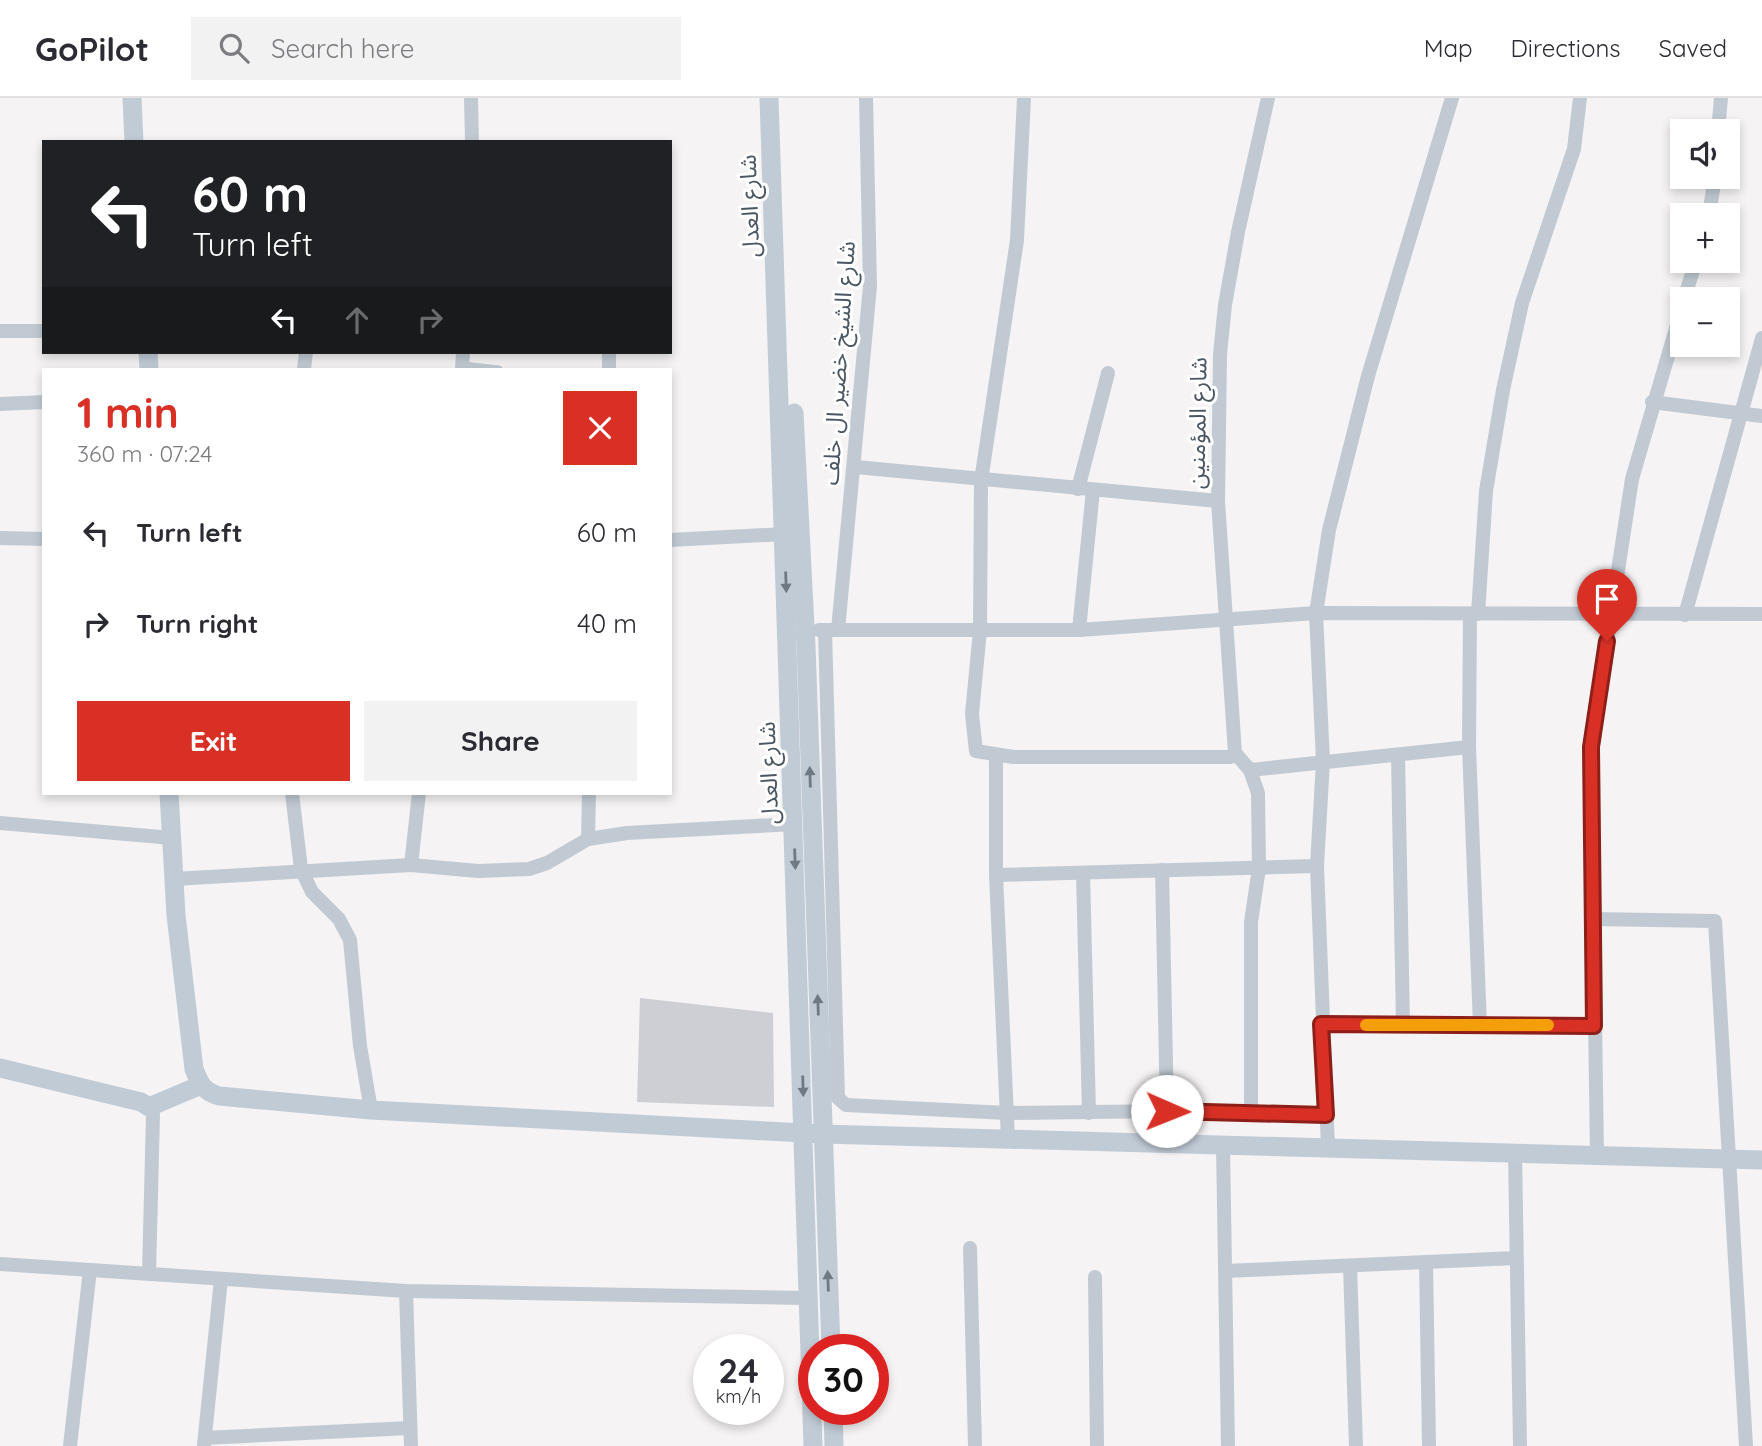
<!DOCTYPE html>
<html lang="en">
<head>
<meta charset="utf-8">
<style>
	body { margin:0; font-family:Quicksand,"Noto Sans Arabic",sans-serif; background:#f2f2f3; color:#2b2b33; height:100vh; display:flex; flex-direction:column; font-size:26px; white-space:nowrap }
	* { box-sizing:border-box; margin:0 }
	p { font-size:23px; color:#7c7c81 }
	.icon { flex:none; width:38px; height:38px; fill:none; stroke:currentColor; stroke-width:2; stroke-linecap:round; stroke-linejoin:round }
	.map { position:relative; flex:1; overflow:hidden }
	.details { position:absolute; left:42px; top:270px; width:630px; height:427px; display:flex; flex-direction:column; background:#fff; border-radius:0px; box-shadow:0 4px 10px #0003 }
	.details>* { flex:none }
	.banner { position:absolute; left:42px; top:42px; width:630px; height:214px; border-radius:0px; box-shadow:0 4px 10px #0003; background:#202124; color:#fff; overflow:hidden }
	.controls { position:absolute; left:1670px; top:21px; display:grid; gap:14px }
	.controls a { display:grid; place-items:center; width:70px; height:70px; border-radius:0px; background:#fff; box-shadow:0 4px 10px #0003; font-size:35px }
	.speed { position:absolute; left:693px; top:1236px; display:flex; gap:14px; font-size:35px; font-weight:700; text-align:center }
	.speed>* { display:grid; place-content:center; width:91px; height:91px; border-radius:50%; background:#fff; box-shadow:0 4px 10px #0003; line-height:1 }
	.speed small { font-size:18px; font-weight:400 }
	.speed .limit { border:10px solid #d22; background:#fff; color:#111 }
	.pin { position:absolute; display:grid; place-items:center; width:60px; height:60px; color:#fff; margin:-72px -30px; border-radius:50% 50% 50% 0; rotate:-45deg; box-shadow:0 0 7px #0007 }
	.pin .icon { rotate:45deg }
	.me { position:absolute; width:77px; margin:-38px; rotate:91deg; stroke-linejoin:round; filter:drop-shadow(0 0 5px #0008) }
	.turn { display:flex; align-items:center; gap:24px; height:147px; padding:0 35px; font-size:32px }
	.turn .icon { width:91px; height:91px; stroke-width:2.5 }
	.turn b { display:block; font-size:49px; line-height:60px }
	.lanes { display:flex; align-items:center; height:66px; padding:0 35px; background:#0003; justify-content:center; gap:35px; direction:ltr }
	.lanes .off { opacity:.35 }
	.round { display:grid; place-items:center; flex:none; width:74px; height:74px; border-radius:0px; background:#f2f2f3 }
	.head { display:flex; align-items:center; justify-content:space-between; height:119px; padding:0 35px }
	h1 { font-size:42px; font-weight:800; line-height:52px; color:#d93025 }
	.cta { display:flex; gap:14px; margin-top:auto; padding:14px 35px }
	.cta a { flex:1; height:80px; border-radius:0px; background:#d93025; color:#fff; font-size:28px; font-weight:800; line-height:80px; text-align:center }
	.cta a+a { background:#f2f2f3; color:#2b2b33 }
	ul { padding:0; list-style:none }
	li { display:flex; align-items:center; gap:21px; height:91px; padding:0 35px }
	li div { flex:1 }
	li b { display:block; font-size:26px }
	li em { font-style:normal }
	header { display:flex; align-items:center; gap:42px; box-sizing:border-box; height:98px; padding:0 35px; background:#fff; border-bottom:2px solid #e1e1e2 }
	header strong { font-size:33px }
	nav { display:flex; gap:38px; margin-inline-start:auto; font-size:24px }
	.search { width:490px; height:63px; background:#f2f2f3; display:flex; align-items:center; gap:18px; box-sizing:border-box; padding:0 24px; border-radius:0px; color:#7c7c81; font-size:26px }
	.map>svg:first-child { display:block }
</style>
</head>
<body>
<header>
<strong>GoPilot</strong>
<div class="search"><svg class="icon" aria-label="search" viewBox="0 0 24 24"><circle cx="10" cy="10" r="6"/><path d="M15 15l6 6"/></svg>Search here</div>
<nav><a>Map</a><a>Directions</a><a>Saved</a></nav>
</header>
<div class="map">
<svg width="1762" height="1348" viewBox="0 0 1762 1348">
	<rect width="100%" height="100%" fill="#f5f3f3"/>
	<path fill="#cdcfd5" d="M640,900L773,915L774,1009L637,1004Z"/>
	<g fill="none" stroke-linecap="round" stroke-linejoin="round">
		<path stroke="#c1cad2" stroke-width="7" d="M463,267L499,271"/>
		<g stroke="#c1cad2" stroke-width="14">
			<path d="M471,0L472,44"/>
			<path d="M1024,0L1017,142L981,383L980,532L972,616L976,653L1013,659H1230L1235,655"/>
			<path d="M1718,33L1721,0"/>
			<path d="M1709,117L1715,79"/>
			<path d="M1684,201L1696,163"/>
			<path d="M0,233H44"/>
			<path d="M609,254V271"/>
			<path d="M304,271L306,254"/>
			<path d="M462,271L463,254"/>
			<path d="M1652,304L1762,318"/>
			<path d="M0,306L44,304"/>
			<path d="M856,369L1218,403"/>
			<path d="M1078,391L1108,275"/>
			<path d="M0,440L44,441"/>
			<path d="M670,442L785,436"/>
			<path d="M1470,516L1469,649L1480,927"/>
			<path d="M1478,516L1486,393L1503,292L1522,205L1574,51L1580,0"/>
			<path d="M1685,517L1762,240"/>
			<path d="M819,532H1079L1316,515L1762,516"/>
			<path d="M825,532L838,1000L846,1007L1007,1015L1167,1013L1326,1017"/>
			<path d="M838,532L870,188L866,0"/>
			<path d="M1079,532L1093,392"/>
			<path d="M1235,655L1218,403L1220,256L1225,207L1238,134L1268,0"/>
			<path d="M1235,655L1250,672L1258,695L1259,770L1251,824V1015"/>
			<path d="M996,658V777L1008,1041"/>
			<path d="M1398,658L1403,927"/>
			<path d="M1250,672L1469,649"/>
			<path d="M292,695L301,771L312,794L339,821L350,842L360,948L371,1012"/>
			<path d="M0,725L172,740"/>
			<path d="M588,741L589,695"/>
			<path d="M411,767L419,695"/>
			<path d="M1162,772L1167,1013"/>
			<path d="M1083,775L1089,1015"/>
			<path d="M996,777L1317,768"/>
			<path d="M174,781L411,767L478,773L529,771L547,765L588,741L627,735L794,726"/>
			<path d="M1592,821L1715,823L1746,1348"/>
			<path d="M1321,926L1594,928"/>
			<path d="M1223,1048L1228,1348"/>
			<path d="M1328,1050L1317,768L1323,663L1316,515L1329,432L1368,278L1452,0"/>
			<path d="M1515,1055L1520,1348"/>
			<path d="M1597,1057L1591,649L1632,381L1682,210"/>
			<path d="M970,1150L975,1348"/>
			<path d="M1426,1164L1429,1348"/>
			<path d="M0,1166L406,1193L808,1200"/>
			<path d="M1350,1168L1356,1348"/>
			<path d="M1225,1173L1516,1160"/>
			<path d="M149,1176L153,1016L149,1009"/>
			<path d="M1095,1179L1097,1348"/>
			<path d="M406,1193L411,1348"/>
			<path d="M205,1340L410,1330"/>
			<path d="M204,1347L221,1181"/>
			<path d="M70,1348L90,1172"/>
		</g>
		<g stroke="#c1cbd6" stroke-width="19">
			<path d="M132,0L134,44"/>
			<path d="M769,0L813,1348"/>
			<path d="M148,254L149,271"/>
			<path d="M794,315L806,548L831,1251"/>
			<path d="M169,695L176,817L194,971C200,986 203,993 219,998L371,1012L823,1036L1762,1062"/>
			<path d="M0,970L141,1004L149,1009L201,987"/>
			<path d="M833,1311L834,1348"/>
		</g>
	</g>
	<defs><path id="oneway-solid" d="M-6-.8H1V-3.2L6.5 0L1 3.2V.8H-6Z" transform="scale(1.75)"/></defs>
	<g fill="#6e7984">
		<use href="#oneway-solid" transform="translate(786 484) rotate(88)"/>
		<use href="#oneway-solid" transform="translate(810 679) rotate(-92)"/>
		<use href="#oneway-solid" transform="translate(795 761) rotate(88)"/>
		<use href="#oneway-solid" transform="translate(818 907) rotate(-92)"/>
		<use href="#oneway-solid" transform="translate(803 988) rotate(88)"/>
		<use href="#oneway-solid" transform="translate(828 1183) rotate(-92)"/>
	</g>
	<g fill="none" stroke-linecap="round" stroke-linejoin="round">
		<g stroke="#8d1f18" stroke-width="18">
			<path id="route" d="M1167,1013L1326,1017L1321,926L1594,928L1591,649L1607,543"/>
		</g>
		<use href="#route" stroke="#d93025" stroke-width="12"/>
		<path stroke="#f59e0b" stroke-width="12" d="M1366,927H1548"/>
	</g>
	<g text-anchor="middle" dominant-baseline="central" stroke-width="6" stroke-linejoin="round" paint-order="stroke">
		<g font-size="23" fill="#4a5661" stroke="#fff">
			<text transform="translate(749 108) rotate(-92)">شارع العدل</text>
			<text transform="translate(838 265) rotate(-86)">شارع الشيخ خضير ال خلف</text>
			<text transform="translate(1197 325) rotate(-89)">شارع المؤمنين</text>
			<text transform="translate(768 675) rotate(-92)">شارع العدل</text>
		</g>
	</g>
</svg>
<div class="controls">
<a><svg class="icon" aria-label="sound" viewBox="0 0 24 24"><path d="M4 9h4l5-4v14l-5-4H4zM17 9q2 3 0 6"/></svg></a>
<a>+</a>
<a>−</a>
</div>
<div class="speed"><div>24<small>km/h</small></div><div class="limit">30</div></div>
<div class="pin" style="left:1607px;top:543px;background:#d93025"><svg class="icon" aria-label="arrive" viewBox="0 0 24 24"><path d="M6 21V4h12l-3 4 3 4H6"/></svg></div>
<svg class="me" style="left:1167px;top:1013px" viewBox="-20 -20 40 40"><circle r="19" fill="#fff"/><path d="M0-13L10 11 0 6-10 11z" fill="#d93025"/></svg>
<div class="banner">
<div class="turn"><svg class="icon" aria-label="left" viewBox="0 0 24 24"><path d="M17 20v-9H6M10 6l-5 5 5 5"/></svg><div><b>60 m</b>Turn left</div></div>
<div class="lanes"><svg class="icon" aria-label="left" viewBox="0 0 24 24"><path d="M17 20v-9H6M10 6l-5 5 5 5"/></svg><svg class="icon off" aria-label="ahead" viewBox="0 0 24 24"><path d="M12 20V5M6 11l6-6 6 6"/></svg><svg class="icon off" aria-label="right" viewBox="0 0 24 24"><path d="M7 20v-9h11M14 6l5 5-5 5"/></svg></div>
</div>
<section class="details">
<div class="head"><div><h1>1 min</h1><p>360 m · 07:24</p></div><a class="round" style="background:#d93025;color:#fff"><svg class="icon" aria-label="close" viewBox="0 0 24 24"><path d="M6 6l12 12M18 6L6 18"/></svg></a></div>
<ul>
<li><svg class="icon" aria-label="left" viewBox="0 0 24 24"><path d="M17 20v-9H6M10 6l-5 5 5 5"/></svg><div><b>Turn left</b></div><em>60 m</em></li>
<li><svg class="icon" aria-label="right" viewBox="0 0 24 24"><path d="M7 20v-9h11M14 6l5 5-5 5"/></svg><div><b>Turn right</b></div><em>40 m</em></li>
</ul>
<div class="cta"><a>Exit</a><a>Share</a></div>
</section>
</div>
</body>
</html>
